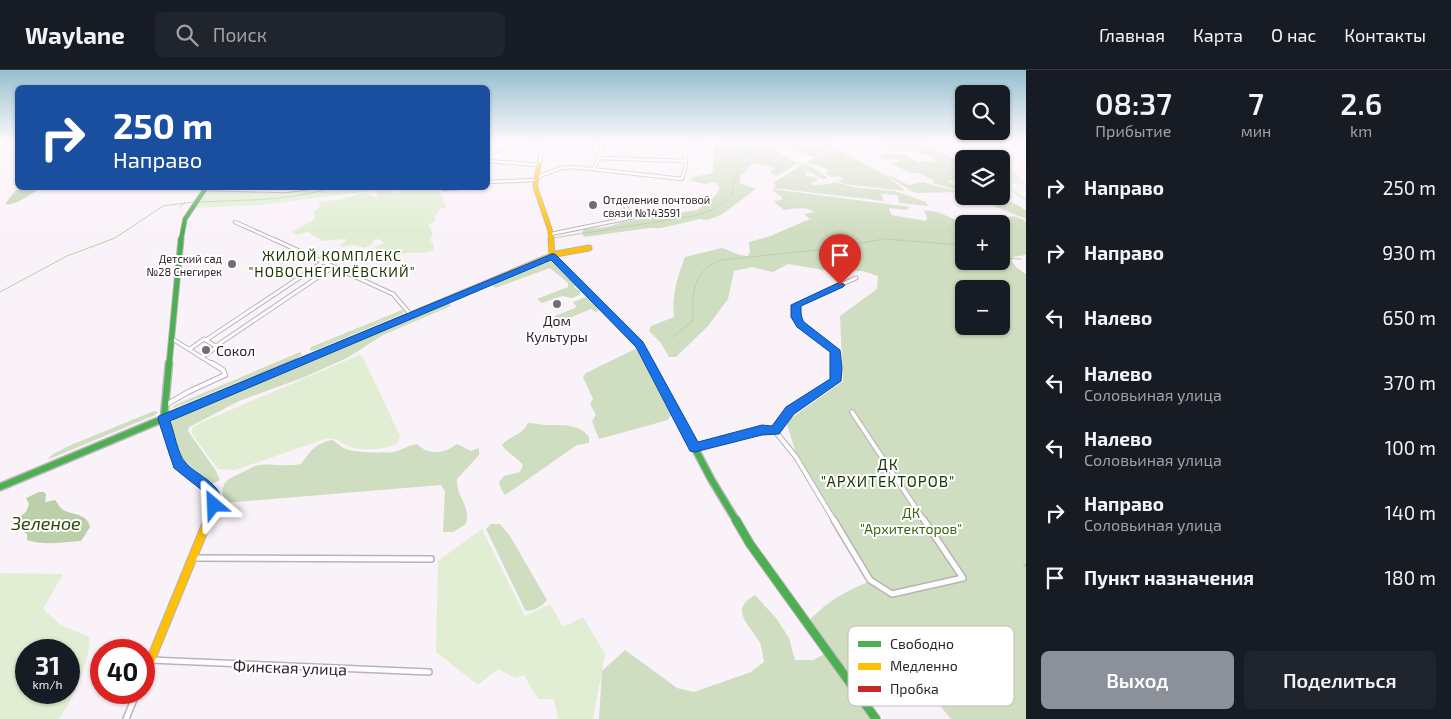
<!DOCTYPE html>
<html lang="ru">
<head>
<meta charset="utf-8">
<style>
	body { margin:0; font-family:"Exo 2",sans-serif; background:#20242c; color:#f1f3f6; height:100vh; display:flex; flex-direction:column; font-size:19px; white-space:nowrap }
	* { box-sizing:border-box; margin:0 }
	p { font-size:16px; color:#9ea1a6 }
	.icon { flex:none; width:28px; height:28px; fill:none; stroke:currentColor; stroke-width:2; stroke-linecap:round; stroke-linejoin:round }
	.map { position:relative; flex:1; overflow:hidden }
	.drawer { display:flex; flex-direction:column; background:#171b24; width:425px }
	.drawer>* { flex:none }
	.top-card { position:absolute; left:15px; top:15px; width:475px; height:105px; border-radius:8px; box-shadow:0 1px 4px #0004; background:#1a4fa0; color:#fff; overflow:hidden }
	.buttons { position:absolute; left:955px; top:15px; display:grid; gap:10px }
	.buttons a { display:grid; place-items:center; width:55px; height:55px; border-radius:8px; background:#171b24; box-shadow:0 1px 4px #0004; font-size:25px }
	.speed { position:absolute; left:15px; top:569px; display:flex; gap:10px; font-size:25px; font-weight:700; text-align:center }
	.speed>* { display:grid; place-content:center; width:65px; height:65px; border-radius:50%; background:#171b24; box-shadow:0 1px 4px #0004; line-height:1 }
	.speed small { font-size:12px; font-weight:400 }
	.speed .limit { border:8px solid #d22; background:#fff; color:#111 }
	.pin { position:absolute; display:grid; place-items:center; width:42px; height:42px; color:#fff; margin:-51px -21px; border-radius:50% 50% 50% 0; rotate:-45deg; box-shadow:0 0 5px #0007 }
	.pin .icon { rotate:45deg }
	.me { position:absolute; width:55px; margin:-28px; rotate:334deg; stroke-linejoin:round; filter:drop-shadow(0 0 4px #0008) }
	.turn { display:flex; align-items:center; gap:18px; height:105px; padding:0 15px; font-size:22px }
	.turn .icon { width:65px; height:65px; stroke-width:2.5 }
	.turn b { display:block; font-size:35px; line-height:42px }
	.eta { display:flex; justify-content:space-evenly; align-items:center; height:85px; text-align:center }
	.eta b { font-size:30px; font-weight:600; line-height:35px }
	.action { display:flex; gap:10px; margin-top:auto; padding:10px 15px }
	.action a { flex:1; height:58px; border-radius:8px; background:#8c9099; color:#fff; font-size:20px; font-weight:600; line-height:58px; text-align:center }
	.action a+a { background:#20242c; color:#f1f3f6 }
	ul { padding:0; list-style:none }
	li { display:flex; align-items:center; gap:15px; height:65px; padding:0 15px }
	li div { flex:1 }
	li b { display:block; font-size:19px }
	li em { font-style:normal }
	header { display:flex; align-items:center; gap:30px; box-sizing:border-box; height:70px; padding:0 25px; background:#171b24; border-bottom:1px solid #363941 }
	header strong { font-size:24px }
	nav { display:flex; gap:28px; margin-inline-start:auto; font-size:18px }
	.search { width:350px; height:45px; background:#20242c; display:flex; align-items:center; gap:12px; box-sizing:border-box; padding:0 18px; border-radius:8px; color:#9ea1a6; font-size:19px }
	main { display:flex; flex:1; min-height:0 }
	.map>svg:first-child { display:block }
</style>
</head>
<body>
<header>
<strong>Waylane</strong>
<div class="search"><svg class="icon" aria-label="search" viewBox="0 0 24 24"><circle cx="10" cy="10" r="6"/><path d="M15 15l6 6"/></svg>Поиск</div>
<nav><a>Главная</a><a>Карта</a><a>О нас</a><a>Контакты</a></nav>
</header>
<main>
<div class="map">
<svg width="1026" height="649" viewBox="0 0 1026 649">
	<rect width="100%" height="100%" fill="#faf2f9"/>
	<g fill="#e1eed3" fill-rule="evenodd">
		<path d="M1001,89L1026,114V116L1010,112L1013,120L1026,128V131C1016,125 1002,116 1001,104L1018,111L1005,103L1008,102L1001,96Z"/>
		<path d="M211,118H399L387,119L392,121L393,124L399,123L403,118H438L446,137L440,139L434,147L435,151L428,155L433,164L430,170L434,175L433,180L426,183H406L395,187L376,179L375,177L384,173L379,169L374,170L372,174L365,178L354,175L341,177L340,174L346,171V169L323,171L308,162L297,165L292,162L315,149L314,141L321,136L318,132L342,129L362,123L376,127L378,126L375,121L385,119L262,135L196,138Z"/>
		<path d="M359,285L363,287L400,366L398,373C387,380 363,381 350,377C340,373 337,367 325,369L235,400L218,399L192,364V358L200,353Z"/>
		<path d="M482,459L525,546L550,534L563,557L583,547L605,584L593,649H558L554,629H538L524,605L515,608L498,599L478,615L436,582L438,491Z"/>
		<path d="M0,503L63,504L43,539L61,555L90,567C88,595 75,627 59,649H0ZM26,580H69V622H26Z"/>
	</g>
	<g fill="#cfddc0" fill-rule="evenodd">
		<path d="M729,71H824L834,78L814,87L786,77L774,80L798,93L777,106L770,103L775,98L753,93L741,106L739,113L756,119L721,145L707,150L700,149L661,158H649L584,167L582,163L584,159L607,157L623,152L697,140L715,126L720,117L715,112L706,114L687,110H691L693,107L713,103L714,74H726Z"/>
		<path d="M877,71H925L935,80L964,94V113L958,110L948,111L964,120L960,121L933,113L932,112L935,111L919,103H910L892,94L899,92L893,88L884,90L879,86C888,83 895,85 904,84L918,92H937L931,86L921,83V80C908,80 886,85 877,71Z"/>
		<path d="M834,79C846,82 898,111 905,121L845,114L838,111L843,109L839,106L832,107L825,103L829,100C823,96 814,96 807,92Z"/>
		<path d="M805,93L825,106L827,109H822L809,101L804,102L806,106L816,107L818,110L811,113L813,115L829,114L835,112L858,118L895,121L926,132L928,136L900,133L897,125L881,124L884,131L773,118L776,115L773,113Z"/>
		<path d="M881,102L909,115L923,112L959,122L918,123L911,121Z"/>
		<path d="M772,119L910,137L907,140L889,138L891,145L926,151L927,148L924,140L937,142L966,154H964V191H1001V154L997,149L1014,146L1026,151V185L1013,187L1012,192L1017,198L1026,204V649H951L908,597L860,622L880,649H599L602,601L625,580L677,618L694,622L751,602L764,592C763,586 762,578 760,573C750,555 728,540 755,525L776,548L789,568L795,590H813L829,582L807,552C831,529 842,523 873,510L798,389L786,352L843,311L840,246L877,219L878,206L862,201L824,200L788,194L773,202L752,197L734,201L728,229L708,256L676,287H669L661,273L649,261L651,256L674,247C671,227 678,205 685,187L722,178L740,185L748,186L750,182L749,172L768,167L810,149L804,144L814,142C805,136 794,139 784,140L773,131L782,130V127L772,120ZM964,219H1001V256H964Z"/>
		<path d="M979,126H1000L1026,140V149L984,132Z"/>
		<path d="M550,191L554,194L575,215L574,217L580,221V225L572,228L562,226L542,233L537,229L568,217V213L550,198L495,218L492,215Z"/>
		<path d="M586,227L597,236L599,240L596,242L591,239L562,251L555,249V246L575,238L576,236L573,232Z"/>
		<path d="M448,232L451,236L383,265L347,288L302,308L239,331L189,357L188,361L216,401L220,410L212,414L182,389L169,356L174,348Z"/>
		<path d="M402,240L404,241L402,244L316,280L310,281L311,277Z"/>
		<path d="M633,280H637L671,345L668,350L599,369L592,351L596,345L590,334L593,329L583,307L586,303Z"/>
		<path d="M300,282L302,284L298,288L171,339L175,335Z"/>
		<path d="M154,341L158,342L155,345L47,390L53,384L71,375Z"/>
		<path d="M528,353C534,353 539,354 544,355C559,355 580,353 589,367V373L577,375L505,425L501,419L499,412L504,406L520,402L523,395C517,387 508,384 502,375C511,365 523,365 528,353Z"/>
		<path d="M333,370C337,373 341,377 346,379C355,383 384,383 394,382C403,380 408,375 417,374C430,386 443,384 457,374L471,381L479,378V385L457,409C456,428 471,435 466,454L453,462H443L445,421L441,415L224,433C220,412 225,410 243,402C248,400 253,396 258,395C269,393 286,397 301,394C311,381 315,373 333,370Z"/>
		<path d="M491,454H500L510,466L547,530C543,536 531,543 525,540L487,461L486,459Z"/>
	</g>
	<g fill="#bbd0a9">
		<path d="M25,118H40C33,123 14,137 5,134L16,120Z"/>
		<path d="M39,422H44L46,424L45,432L55,430C57,432 58,435 60,437C67,446 87,441 90,457L81,471C64,472 43,476 27,470V464L24,462L21,453L17,454V449L26,442L29,434L26,428Z"/>
	</g>
	<g fill="none" stroke-linecap="round" stroke-linejoin="round">
		<g stroke="#bbd0a9" stroke-width="1">
			<path d="M488,84L505,81L510,75"/>
			<path d="M199,132C243,130 285,131 328,119C334,117 340,120 347,118"/>
			<path d="M180,137L185,132"/>
			<path d="M553,168L694,146L712,140L732,126L733,114L746,80L765,71"/>
			<path d="M1001,188L1021,189"/>
			<path d="M0,222L67,186L115,168L163,136L194,132"/>
			<path d="M672,267L693,251C692,223 692,201 721,190L826,179L884,169L950,174L964,177"/>
		</g>
		<path stroke="#bbd0a9" stroke-width="2" d="M1024,496L1026,494"/>
		<g stroke="#b9b2b8" stroke-width="4.5">
			<g id="street-far3">
				<path d="M1009,71L1026,80"/>
				<path d="M599,88L685,91"/>
				<path d="M488,91L539,95L542,78L533,71"/>
				<path d="M594,99L602,79L600,71"/>
				<path d="M537,107L561,98L573,97L682,109L686,96L684,74L697,71"/>
				<path d="M488,112L536,110"/>
				<path d="M205,119L285,121L308,118"/>
				<path d="M443,119L459,118"/>
				<path d="M235,152L275,170"/>
				<path d="M551,164L634,147L619,129"/>
			</g>
		</g>
		<g stroke="#b9b2b8" stroke-width="5">
			<g id="street-far2">
				<path d="M273,169L393,224L411,245"/>
				<path d="M171,268L214,295"/>
				<path d="M206,270L323,192"/>
				<path d="M216,276L333,197"/>
				<path d="M190,279L204,269L217,277L202,287"/>
				<path d="M837,295L835,280L801,254L796,247V235L856,208"/>
			</g>
		</g>
		<g stroke="#b9b2b8" stroke-width="6">
			<g id="street-far1">
				<path d="M164,336L188,322L225,305L223,300L212,293"/>
				<path d="M852,342L925,452"/>
				<path d="M775,361L790,341L835,311L836,293"/>
				<path d="M695,377L762,360L775,361L796,387L835,452"/>
			</g>
		</g>
		<g stroke="#b9b2b8" stroke-width="8">
			<g id="street">
				<path d="M834,450L870,510L892,524L963,508L924,450"/>
				<path d="M192,488L431,489"/>
				<path d="M150,590L429,602"/>
				<path d="M126,649L137,622"/>
			</g>
		</g>
		<g stroke="#b9b2b8" stroke-width="5.5">
			<path id="fast-far3" d="M181,170L185,149L206,118"/>
		</g>
		<g stroke="#b9b2b8" stroke-width="7">
			<g id="fast-far2">
				<path d="M169,295L181,169"/>
				<path d="M293,295L299,292"/>
			</g>
		</g>
		<g stroke="#b9b2b8" stroke-width="9">
			<g id="fast-far1">
				<path d="M660,312L711,409L737,452"/>
				<path d="M164,347L169,293"/>
				<path d="M0,417L296,293"/>
			</g>
		</g>
		<g stroke="#b9b2b8" stroke-width="10">
			<path id="fast" d="M736,450L750,474L876,649"/>
		</g>
		<g stroke="#b9b2b8" stroke-width="5.5">
			<path id="slow-far3" d="M539,95L535,116L550,160L551,170"/>
		</g>
		<g stroke="#b9b2b8" stroke-width="7">
			<g id="slow-far2">
				<path d="M551,169L552,186"/>
				<path d="M299,292L556,184L589,178"/>
			</g>
		</g>
		<g stroke="#b9b2b8" stroke-width="9">
			<path id="slow-far1" d="M164,347C167,362 171,384 180,396C198,420 224,411 207,452"/>
		</g>
		<g stroke="#b9b2b8" stroke-width="10">
			<path id="slow" d="M144,606L208,450"/>
		</g>
		<g stroke="#b9b2b8" stroke-width="7">
			<path id="jam-far1" d="M552,186L640,275L651,295"/>
		</g>
		<g stroke="#b9b2b8" stroke-width="9">
			<path id="jam" d="M650,293L660,312"/>
		</g>
		<use href="#street-far3" stroke="#fefdfe" stroke-width="2.5"/>
		<use href="#street-far2" stroke="#fefdfe" stroke-width="3"/>
		<use href="#street-far1" stroke="#fefdfe" stroke-width="4"/>
		<use href="#street" stroke="#fefdfe" stroke-width="5"/>
		<use href="#fast-far3" stroke="#4caf50" stroke-width="4"/>
		<use href="#fast-far2" stroke="#4caf50" stroke-width="5"/>
		<use href="#fast-far1" stroke="#4caf50" stroke-width="6"/>
		<use href="#fast" stroke="#4caf50" stroke-width="8"/>
		<use href="#slow-far3" stroke="#ffc107" stroke-width="4"/>
		<use href="#slow-far2" stroke="#ffc107" stroke-width="5"/>
		<use href="#slow-far1" stroke="#ffc107" stroke-width="6"/>
		<use href="#slow" stroke="#ffc107" stroke-width="8"/>
		<use href="#jam-far1" stroke="#c62828" stroke-width="5"/>
		<use href="#jam" stroke="#c62828" stroke-width="6"/>
	</g>
	<linearGradient id="sky" x2="0" y2="1"><stop stop-color="#96bfcf"/><stop offset="0.44" stop-color="#fdf9fc"/><stop offset="1" stop-color="#fdf9fc" stop-opacity="0"/></linearGradient>
	<rect width="1026" height="162" fill="url(#sky)"/>
	<path fill="#1a73e8" stroke="#114b97" d="M552,184H555L643,272L698,372L762,355L772,356L786,337L830,309V282L797,257L791,247V235L840,212L845,215L843,217L801,236C801,243 801,247 804,252L840,280L842,298L841,311L794,344L779,364L762,365L695,382L690,381L636,277L551,190L170,351C174,361 178,385 185,392C196,406 230,416 219,440L214,441L209,440L206,426L203,421L174,398L158,349L159,346Z"/>
	<g fill="#746c73" stroke="#fff" stroke-width="2">
		<circle cx="593" cy="135" r="5"/>
		<circle cx="232" cy="194" r="5"/>
		<circle cx="557" cy="234" r="5"/>
		<circle cx="206" cy="280" r="5"/>
	</g>
	<g text-anchor="middle" dominant-baseline="central" stroke-width="4" stroke-linejoin="round" paint-order="stroke">
		<g font-size="11" fill="#2c242b" stroke="#fff" text-anchor="start">
			<text x="603" y="129">Отделение почтовой<tspan x="603" dy="13">связи №143591</tspan></text>
			<text x="222" y="188" text-anchor="end">Детский сад<tspan x="222" dy="13">№28 Снегирек</tspan></text>
		</g>
		<g font-size="14" letter-spacing="1" fill="#1b3300" stroke="#fff">
			<text x="332" y="185">ЖИЛОЙ КОМПЛЕКС<tspan x="332" dy="16">"НОВОСНЕГИРЁВСКИЙ"</tspan></text>
		</g>
		<g font-size="14" fill="#2c242b" stroke="#fff">
			<text x="557" y="250">Дом<tspan x="557" dy="16">Культуры</tspan></text>
			<text x="216" y="280" text-anchor="start">Сокол</text>
		</g>
		<g font-size="14" fill="#3d630f" stroke="#fff">
			<text x="911" y="442">ДК<tspan x="911" dy="16">"Архитекторов"</tspan></text>
		</g>
		<g font-size="15" letter-spacing="1" fill="#1b3300" stroke="#fff">
			<text x="888" y="394">ДК<tspan x="888" dy="17">"АРХИТЕКТОРОВ"</tspan></text>
		</g>
		<g font-size="16" fill="#2c242b" stroke="#fff">
			<text transform="translate(290 597) rotate(2)">Финская улица</text>
		</g>
		<g font-size="18" font-style="italic" fill="#2b4809" stroke="#fff">
			<text x="46" y="453">Зеленое</text>
		</g>
	</g>
	<rect x="848" y="556" width="166" height="80" rx="8" fill="#fff" stroke="#c0bdbf" stroke-width="1"/>
	<rect x="858" y="571" width="23" height="6" fill="#4caf50"/>
	<rect x="858" y="593" width="23" height="7" fill="#ffc107"/>
	<rect x="858" y="616" width="23" height="6" fill="#c62828"/>
	<g font-size="14" fill="#2c242b">
		<text x="890" y="579">Свободно</text>
		<text x="890" y="601">Медленно</text>
		<text x="890" y="624">Пробка</text>
	</g>
</svg>
<div class="buttons">
<a><svg class="icon" aria-label="search" viewBox="0 0 24 24"><circle cx="10" cy="10" r="6"/><path d="M15 15l6 6"/></svg></a>
<a><svg class="icon" aria-label="layers" viewBox="0 0 24 24"><path d="M12 4l9 5-9 5-9-5zM3 14l9 5 9-5"/></svg></a>
<a>+</a>
<a>−</a>
</div>
<div class="speed"><div>31<small>km/h</small></div><div class="limit">40</div></div>
<div class="pin" style="left:840px;top:215px;background:#d93025"><svg class="icon" aria-label="arrive" viewBox="0 0 24 24"><path d="M6 21V4h12l-3 4 3 4H6"/></svg></div>
<svg class="me" style="left:214px;top:435px" viewBox="-20 -20 40 40"><path d="M0-17L14 15 0 8-14 15z" fill="#1a73e8" stroke="#fff" stroke-width="4"/></svg>
<div class="top-card">
<div class="turn"><svg class="icon" aria-label="right" viewBox="0 0 24 24"><path d="M7 20v-9h11M14 6l5 5-5 5"/></svg><div><b>250 m</b>Направо</div></div>
</div>
</div>
<section class="drawer">
<div class="eta">
<div><b>08:37</b><p>Прибытие</p></div>
<div><b>7</b><p>мин</p></div>
<div><b>2.6</b><p>km</p></div>
</div>
<ul>
<li><svg class="icon" aria-label="right" viewBox="0 0 24 24"><path d="M7 20v-9h11M14 6l5 5-5 5"/></svg><div><b>Направо</b></div><em>250 m</em></li>
<li><svg class="icon" aria-label="right" viewBox="0 0 24 24"><path d="M7 20v-9h11M14 6l5 5-5 5"/></svg><div><b>Направо</b></div><em>930 m</em></li>
<li><svg class="icon" aria-label="left" viewBox="0 0 24 24"><path d="M17 20v-9H6M10 6l-5 5 5 5"/></svg><div><b>Налево</b></div><em>650 m</em></li>
<li><svg class="icon" aria-label="left" viewBox="0 0 24 24"><path d="M17 20v-9H6M10 6l-5 5 5 5"/></svg><div><b>Налево</b><p>Соловьиная улица</p></div><em>370 m</em></li>
<li><svg class="icon" aria-label="left" viewBox="0 0 24 24"><path d="M17 20v-9H6M10 6l-5 5 5 5"/></svg><div><b>Налево</b><p>Соловьиная улица</p></div><em>100 m</em></li>
<li><svg class="icon" aria-label="right" viewBox="0 0 24 24"><path d="M7 20v-9h11M14 6l5 5-5 5"/></svg><div><b>Направо</b><p>Соловьиная улица</p></div><em>140 m</em></li>
<li><svg class="icon" aria-label="arrive" viewBox="0 0 24 24"><path d="M6 21V4h12l-3 4 3 4H6"/></svg><div><b>Пункт назначения</b></div><em>180 m</em></li>
</ul>
<div class="action"><a>Выход</a><a>Поделиться</a></div>
</section>
</main>
</body>
</html>
